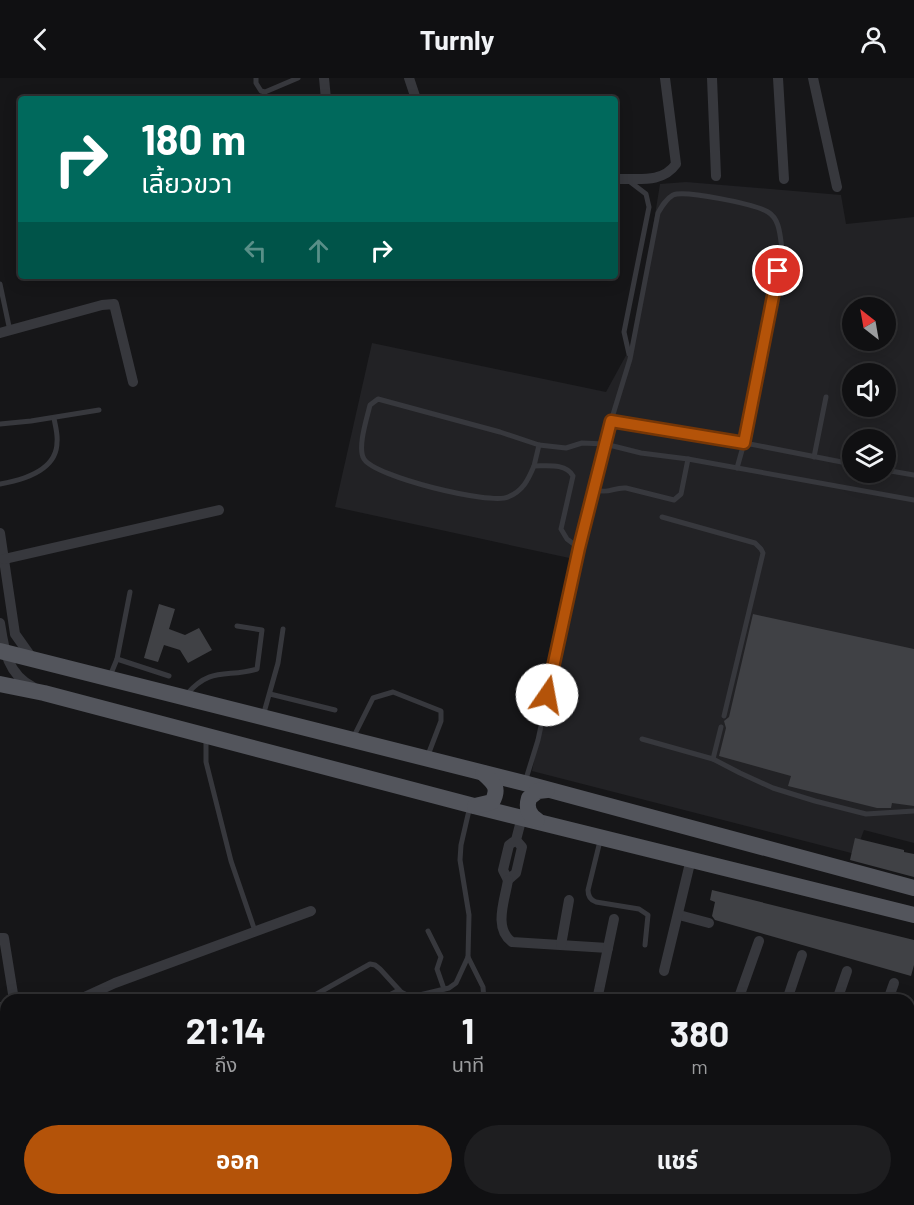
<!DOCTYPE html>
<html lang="th">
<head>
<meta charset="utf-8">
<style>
	body { margin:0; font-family:Barlow,"Noto Sans Thai",sans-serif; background:#1e1e20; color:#f1f3f6; height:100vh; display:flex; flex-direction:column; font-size:22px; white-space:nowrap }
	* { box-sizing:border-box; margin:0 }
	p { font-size:20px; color:#9c9d9f }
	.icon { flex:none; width:33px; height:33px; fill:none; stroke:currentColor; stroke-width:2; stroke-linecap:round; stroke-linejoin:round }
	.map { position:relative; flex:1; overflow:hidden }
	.drawer { position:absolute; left:0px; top:916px; width:915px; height:212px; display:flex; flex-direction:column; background:#101012; border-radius:18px 18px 0 0; box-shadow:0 3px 15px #0003,0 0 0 2px #303032 }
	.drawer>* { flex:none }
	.hud { position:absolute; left:18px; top:18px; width:600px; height:183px; border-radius:6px; box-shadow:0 3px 15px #0003,0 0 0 2px #303032; background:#00695c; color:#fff; overflow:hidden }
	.needle { width:39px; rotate:329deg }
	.controls { position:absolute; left:842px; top:219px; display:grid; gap:12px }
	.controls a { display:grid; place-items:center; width:54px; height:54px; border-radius:50%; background:#101012; box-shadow:0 3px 15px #0003,0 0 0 2px #303032; font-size:30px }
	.pin { position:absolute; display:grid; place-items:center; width:51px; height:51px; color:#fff; margin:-26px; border:3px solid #fff; border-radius:50%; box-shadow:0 2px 6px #0007 }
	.me { position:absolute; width:66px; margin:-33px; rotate:12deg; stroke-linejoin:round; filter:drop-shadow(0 0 4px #0008) }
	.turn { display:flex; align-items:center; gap:21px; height:126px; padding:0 24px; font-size:27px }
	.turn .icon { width:78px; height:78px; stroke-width:2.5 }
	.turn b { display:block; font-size:42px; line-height:51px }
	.lanes { display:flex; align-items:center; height:57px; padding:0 24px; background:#0003; justify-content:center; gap:30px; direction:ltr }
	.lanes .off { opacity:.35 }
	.eta { display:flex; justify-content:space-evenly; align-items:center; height:102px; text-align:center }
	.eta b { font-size:36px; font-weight:700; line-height:42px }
	.cta { display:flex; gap:12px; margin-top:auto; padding:12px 24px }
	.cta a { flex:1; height:69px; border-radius:36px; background:#b45309; color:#fff; font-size:24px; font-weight:700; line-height:69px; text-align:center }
	.cta a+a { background:#1e1e20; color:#f1f3f6 }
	header { display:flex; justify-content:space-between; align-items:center; height:78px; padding:0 24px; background:#101012; font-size:27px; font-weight:700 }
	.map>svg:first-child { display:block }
</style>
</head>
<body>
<header><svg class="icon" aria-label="back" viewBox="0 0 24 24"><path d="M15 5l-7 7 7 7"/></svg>Turnly<svg class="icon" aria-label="person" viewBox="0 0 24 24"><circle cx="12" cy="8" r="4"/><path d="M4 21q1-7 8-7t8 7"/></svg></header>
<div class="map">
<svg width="914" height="1127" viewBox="0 0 914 1127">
	<rect width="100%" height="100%" fill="#161618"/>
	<path fill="#222225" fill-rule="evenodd" d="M686,104L841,117L846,146L914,139V765L864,752L855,776L532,693L574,481L335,429L372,265L606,314L635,261L660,106ZM852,230H885V262H852ZM852,296H885V328H852ZM852,362H885V394H852Z"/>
	<g fill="#404145">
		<path d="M159,526L175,531L169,551L185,557L199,550L212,572L188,585L180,572L164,567L158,584L144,580Z"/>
		<path d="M753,536L914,571V728L892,725L891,730H877L788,708L791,698L719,678L726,650L724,643L729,639Z"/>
		<path d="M855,760L904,772V774L914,776V799L850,782Z"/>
		<path d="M712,812L914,862V887L911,898L715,842L712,838L715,824L710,822Z"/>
	</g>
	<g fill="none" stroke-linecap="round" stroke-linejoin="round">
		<g stroke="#37383d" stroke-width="5">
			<path d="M256,0V5L261,13L265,14L298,0"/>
			<path d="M0,206L10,253"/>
			<path d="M629,276L624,254L649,129L646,116L629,103"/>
			<path d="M611,343L704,357L852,386"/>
			<path d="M0,346L31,343L99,332"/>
			<path d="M814,379L826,319"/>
			<path d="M534,388L539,367"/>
			<path d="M885,392L914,397"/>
			<path d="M0,406C23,402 57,392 57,364C58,356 55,347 54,340"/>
			<path d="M594,412C611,416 613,409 626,410L674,422L681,416L688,381"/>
			<path d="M662,439L755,465L761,471L763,475L724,638"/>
			<path d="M579,470L567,461L561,451L573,398C566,385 547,388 534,388C528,402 523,413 508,419C490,427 375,399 364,381C357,370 367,340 370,327L378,321L500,354L539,367L566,370L582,365L605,366L641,375L688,381L914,422"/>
			<path d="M117,581L169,598"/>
			<path d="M110,598L117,581L130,514"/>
			<path d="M187,616C211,588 227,600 257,591L262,552L237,548"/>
			<path d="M270,616L335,632"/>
			<path d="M263,638L278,585L283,551"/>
			<path d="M206,660V684L231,783L255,853"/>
			<path d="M353,660L373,620L393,614L441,633V643L428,677"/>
			<path d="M642,661L713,681L740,695L773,710L815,723L866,736L914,733"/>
			<path d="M713,681L721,649"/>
			<path d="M525,704L538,662L579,470L611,343L630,281L658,135C662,128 666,121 673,117C685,112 755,126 768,134C780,141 780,158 782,171L744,365L737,390"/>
			<path d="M600,763L588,812C588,818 590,822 596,824L639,831L648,837L645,867"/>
			<path d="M428,853L441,879L437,891L444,911"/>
			<path d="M468,879L483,909L484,922"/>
			<path d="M306,922L370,886L375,887L380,891L401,914L411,919L449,910L456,905L468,879L469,837L460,782L461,767L470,728"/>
			<path d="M380,922L399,912"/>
			<path d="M0,1106L6,1104"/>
			<path d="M233,1127L241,1122"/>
			<path d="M392,1127V1126"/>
		</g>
		<g stroke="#37383d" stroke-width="10">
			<path d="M324,0L326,21"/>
			<path d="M409,0L416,21"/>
			<path d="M712,0L716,98"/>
			<path d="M778,0L784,101"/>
			<path d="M813,0L837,109"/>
			<path d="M615,101C637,100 662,106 676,86L665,0"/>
			<path d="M0,255L102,227L114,226L133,304"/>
			<path d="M0,455L15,556L32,580"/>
			<path d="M4,481L219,432"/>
			<path d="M0,545C4,571 7,596 33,609"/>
			<path d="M516,762L522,769L516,795L508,802L503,792L509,767L516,762L522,739"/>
			<path d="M508,802C505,822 493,850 512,864L608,870"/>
			<path d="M679,837L709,845"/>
			<path d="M0,860H4L14,922"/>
			<path d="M561,867L569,822"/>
			<path d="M664,893L691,781"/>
			<path d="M78,922L115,905L311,833"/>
			<path d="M597,922L614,841"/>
			<path d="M738,922L759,863"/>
			<path d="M787,922L802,877"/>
			<path d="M837,922L847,893"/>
			<path d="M888,922L894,905"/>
			<path d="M0,929H6"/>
			<path d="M909,959L914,943"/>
			<path d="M181,1122L183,1127"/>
			<path d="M492,1122L496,1127"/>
			<path d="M41,1125L49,1122"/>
			<path d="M555,1127L560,1122"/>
			<path d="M631,1127L637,1122"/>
			<path d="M705,1127L711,1122"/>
			<path d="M787,1127L792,1122"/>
		</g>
		<g stroke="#53555c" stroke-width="16">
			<path d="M0,573L524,705L914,810"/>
			<path d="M0,606L44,615L474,728L914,837"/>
			<path d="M475,728L492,724C500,710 494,705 483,695"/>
			<path d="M537,742C529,737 526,730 529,720L538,713L547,712"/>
		</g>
	</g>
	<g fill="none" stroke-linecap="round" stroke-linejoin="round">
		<g stroke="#753606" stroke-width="15">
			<path id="route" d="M547,617L579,470L611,343L744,365L778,193"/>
		</g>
		<use href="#route" stroke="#b45309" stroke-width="10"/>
	</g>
</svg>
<div class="controls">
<a><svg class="needle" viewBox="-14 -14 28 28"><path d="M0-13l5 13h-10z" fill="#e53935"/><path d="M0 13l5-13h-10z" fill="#9c9d9f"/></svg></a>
<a><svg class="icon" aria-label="sound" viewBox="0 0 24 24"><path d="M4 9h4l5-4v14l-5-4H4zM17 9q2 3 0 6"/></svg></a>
<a><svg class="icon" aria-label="layers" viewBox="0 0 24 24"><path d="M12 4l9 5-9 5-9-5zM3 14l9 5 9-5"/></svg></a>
</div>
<div class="pin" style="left:778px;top:193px;background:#d93025"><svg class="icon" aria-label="arrive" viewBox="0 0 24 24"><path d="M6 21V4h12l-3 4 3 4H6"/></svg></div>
<svg class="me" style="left:547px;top:617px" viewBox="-20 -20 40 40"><circle r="19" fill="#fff"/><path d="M0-13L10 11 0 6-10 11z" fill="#b45309"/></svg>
<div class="hud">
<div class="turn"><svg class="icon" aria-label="right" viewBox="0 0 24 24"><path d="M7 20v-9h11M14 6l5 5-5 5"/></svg><div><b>180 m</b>เลี้ยวขวา</div></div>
<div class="lanes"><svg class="icon off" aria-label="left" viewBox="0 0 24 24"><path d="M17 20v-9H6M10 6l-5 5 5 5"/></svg><svg class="icon off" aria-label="ahead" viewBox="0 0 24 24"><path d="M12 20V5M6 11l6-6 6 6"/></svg><svg class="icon" aria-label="right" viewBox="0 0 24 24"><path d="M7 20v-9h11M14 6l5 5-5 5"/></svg></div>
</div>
<section class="drawer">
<div class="eta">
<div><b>21:14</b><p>ถึง</p></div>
<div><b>1</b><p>นาที</p></div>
<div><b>380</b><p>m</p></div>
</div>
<div class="cta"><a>ออก</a><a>แชร์</a></div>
</section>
</div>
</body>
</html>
